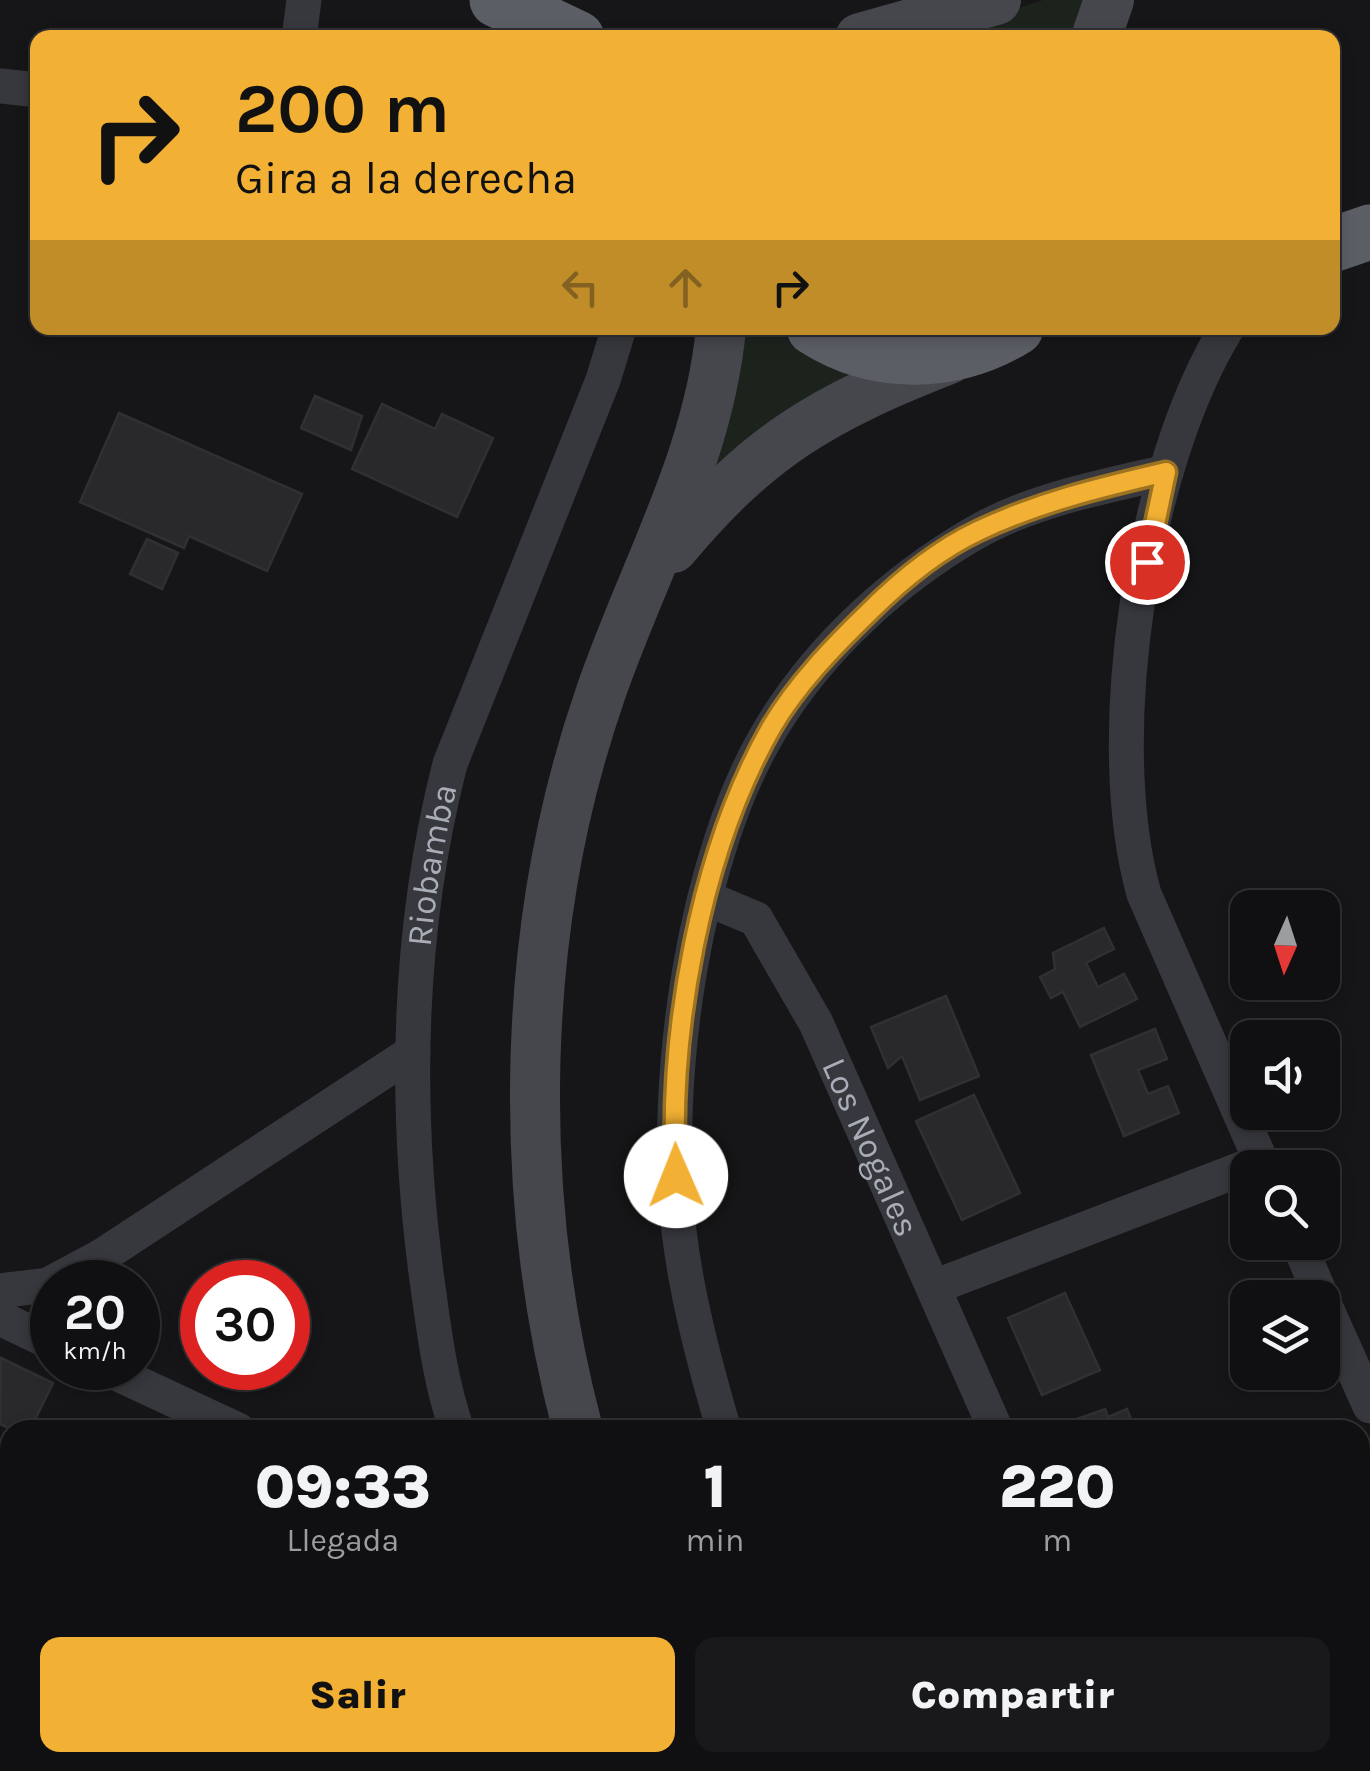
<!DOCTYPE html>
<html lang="es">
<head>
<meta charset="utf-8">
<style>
	body { margin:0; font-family:Karla,sans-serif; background:#19191b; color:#f1f3f6; height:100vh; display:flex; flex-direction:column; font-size:38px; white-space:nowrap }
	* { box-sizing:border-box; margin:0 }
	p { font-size:32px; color:#9c9d9f }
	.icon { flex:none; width:55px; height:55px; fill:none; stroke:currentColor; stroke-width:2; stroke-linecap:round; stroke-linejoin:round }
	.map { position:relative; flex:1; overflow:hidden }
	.panel { position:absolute; left:0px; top:1420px; width:1370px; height:352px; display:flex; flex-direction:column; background:#101012; border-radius:30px 30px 0 0; box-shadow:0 5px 15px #0003,0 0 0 2px #303032 }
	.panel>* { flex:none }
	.banner { position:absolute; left:30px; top:30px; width:1310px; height:305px; border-radius:20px; box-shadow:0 5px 15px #0003,0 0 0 2px #303032; background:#f2b134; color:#111; overflow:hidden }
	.needle { width:65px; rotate:183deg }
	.buttons { position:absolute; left:1230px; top:890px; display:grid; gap:20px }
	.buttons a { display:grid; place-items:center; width:110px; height:110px; border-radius:20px; background:#101012; box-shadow:0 5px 15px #0003,0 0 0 2px #303032; font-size:50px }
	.speed { position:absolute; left:30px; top:1260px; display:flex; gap:20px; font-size:50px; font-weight:700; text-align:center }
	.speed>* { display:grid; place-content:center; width:130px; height:130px; border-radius:50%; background:#101012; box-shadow:0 5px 15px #0003,0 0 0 2px #303032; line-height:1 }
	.speed small { font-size:25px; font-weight:400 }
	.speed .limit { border:15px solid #d22; background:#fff; color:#111 }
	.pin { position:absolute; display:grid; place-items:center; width:85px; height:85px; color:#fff; margin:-42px; border:5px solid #fff; border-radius:50%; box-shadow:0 2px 10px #0007 }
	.me { position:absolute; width:110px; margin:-55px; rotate:359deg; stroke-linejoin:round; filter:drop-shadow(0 0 8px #0008) }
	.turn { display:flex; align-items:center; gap:35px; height:210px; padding:0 40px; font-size:45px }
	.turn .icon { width:130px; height:130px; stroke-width:2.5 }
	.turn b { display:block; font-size:70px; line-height:85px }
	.lanes { display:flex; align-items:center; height:95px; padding:0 40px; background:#0003; justify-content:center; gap:50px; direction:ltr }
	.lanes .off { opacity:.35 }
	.eta { display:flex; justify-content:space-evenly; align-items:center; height:170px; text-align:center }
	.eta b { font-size:60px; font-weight:800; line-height:70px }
	.cta { display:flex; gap:20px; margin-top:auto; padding:20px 40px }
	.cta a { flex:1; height:115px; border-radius:20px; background:#f2b134; color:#111; font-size:40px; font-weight:800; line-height:115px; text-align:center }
	.cta a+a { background:#19191b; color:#f1f3f6 }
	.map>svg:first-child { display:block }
</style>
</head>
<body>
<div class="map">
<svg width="1370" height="1771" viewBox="0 0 1370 1771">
	<rect width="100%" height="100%" fill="#161618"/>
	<g fill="#1c231d">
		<path d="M1043,0H1093L1080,37H982L957,28Z"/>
		<path d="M737,328H775L796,346L875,375L695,499Z"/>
	</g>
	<g fill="#29292c" stroke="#303034" stroke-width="2.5">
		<path d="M315,396L362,416L351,450L301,428Z"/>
		<path d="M382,404L435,429L442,414L493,438L457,517L352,469Z"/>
		<path d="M119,413L302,494L267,571L189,536L184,548L80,502Z"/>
		<path d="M147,539L178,553L162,589L130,574Z"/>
		<path d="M1104,928L1114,949L1086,963L1098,987L1124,974L1137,999L1080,1027L1063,992L1051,998L1040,977L1055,969L1053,953Z"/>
		<path d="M946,996L979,1076L920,1100L902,1056L888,1068L871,1027Z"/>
		<path d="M1155,1029L1167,1059L1138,1070L1148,1094L1168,1086L1179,1113L1124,1136L1091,1055Z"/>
		<path d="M974,1095L1020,1193L962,1220L916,1121Z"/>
		<path d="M1065,1293L1100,1370L1042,1395L1008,1318Z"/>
		<path d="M1,1358L53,1383L30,1430H13L0,1424Z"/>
		<path d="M1105,1409L1108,1417L1127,1409L1135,1430H1065L1063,1424Z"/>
		<path d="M1038,1762H1106L1111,1771H1043Z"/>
	</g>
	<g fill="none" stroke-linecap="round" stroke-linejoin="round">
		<g stroke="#37383d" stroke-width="35">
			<path d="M299,38L304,0"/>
			<path d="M0,86L38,90"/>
			<path d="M1227,328C1142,466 1100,738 1144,894L1264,1168"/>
			<path id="s1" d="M706,898L756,919L816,1023L996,1430"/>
			<path d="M1298,1242L1322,1298"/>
			<path d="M102,1256L413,1052"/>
			<path d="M934,1287L1262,1161"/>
			<path d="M0,1291L48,1285L102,1256L88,1282"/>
			<path d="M1322,1299L1370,1406"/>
			<path d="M0,1318L52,1343"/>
			<path d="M105,1368L238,1430"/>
			<path id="s2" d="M457,1430C440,1382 434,1330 427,1280C404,1108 407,932 450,764L603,380L619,328"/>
			<path d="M724,1430C705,1365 687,1298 679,1231C662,1083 693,854 773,725C821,647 894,580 973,534C1031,500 1102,487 1166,472"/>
			<path d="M1360,1702L1370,1697"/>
			<path d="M627,1762L633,1771"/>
			<path d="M887,1762L894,1771"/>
			<path d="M1141,1762L1145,1771"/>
			<path d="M1212,1771L1230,1762"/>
		</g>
		<g stroke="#45474d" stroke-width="50">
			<path d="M860,38L996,0"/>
			<path d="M1096,38L1109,0"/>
			<path d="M673,548C760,444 824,408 949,359"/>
			<path d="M578,1430C515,1193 520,924 601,692C643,570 709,458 721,328"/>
			<path d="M726,1762L731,1771"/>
		</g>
		<g stroke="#5b5e65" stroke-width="55">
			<path d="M497,0L577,38"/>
			<path d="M1332,245L1370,232"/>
			<path d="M814,328C876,368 954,366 1016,328"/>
		</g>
	</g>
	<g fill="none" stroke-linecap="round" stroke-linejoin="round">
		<g stroke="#9d7322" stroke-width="25">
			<path id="route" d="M676,1176C668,1033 700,853 771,728C796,685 834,646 869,612C900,581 938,550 978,531C1039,502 1102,487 1166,472L1147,562"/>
		</g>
		<use href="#route" stroke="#f2b134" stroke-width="18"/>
	</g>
	<g text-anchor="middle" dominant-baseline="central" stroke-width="10" stroke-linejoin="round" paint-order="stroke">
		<g font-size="35" fill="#a8adb8" stroke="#111113">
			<text stroke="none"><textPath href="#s2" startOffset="570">Riobamba</textPath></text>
			<text stroke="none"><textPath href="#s1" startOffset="310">Los Nogales</textPath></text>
		</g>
	</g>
</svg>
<div class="buttons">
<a><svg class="needle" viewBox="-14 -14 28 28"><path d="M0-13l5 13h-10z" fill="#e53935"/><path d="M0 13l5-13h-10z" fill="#9c9d9f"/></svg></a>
<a><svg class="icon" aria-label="sound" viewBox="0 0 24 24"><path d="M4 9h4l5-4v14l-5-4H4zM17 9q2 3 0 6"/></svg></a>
<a><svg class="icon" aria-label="search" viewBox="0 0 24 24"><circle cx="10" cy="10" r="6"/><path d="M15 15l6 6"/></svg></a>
<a><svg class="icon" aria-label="layers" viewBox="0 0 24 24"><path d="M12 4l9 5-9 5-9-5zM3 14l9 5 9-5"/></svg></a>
</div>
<div class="speed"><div>20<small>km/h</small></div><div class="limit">30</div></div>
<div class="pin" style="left:1147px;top:562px;background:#d93025"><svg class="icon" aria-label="arrive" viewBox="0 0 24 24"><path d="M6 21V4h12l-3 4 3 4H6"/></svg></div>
<svg class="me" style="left:676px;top:1176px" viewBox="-20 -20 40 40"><circle r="19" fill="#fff"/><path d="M0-13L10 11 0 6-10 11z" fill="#f2b134"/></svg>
<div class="banner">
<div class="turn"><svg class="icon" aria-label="right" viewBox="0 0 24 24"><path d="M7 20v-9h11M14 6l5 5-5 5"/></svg><div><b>200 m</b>Gira a la derecha</div></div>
<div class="lanes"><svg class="icon off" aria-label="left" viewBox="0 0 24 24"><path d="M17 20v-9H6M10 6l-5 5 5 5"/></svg><svg class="icon off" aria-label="ahead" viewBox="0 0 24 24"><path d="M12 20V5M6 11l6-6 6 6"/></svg><svg class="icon" aria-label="right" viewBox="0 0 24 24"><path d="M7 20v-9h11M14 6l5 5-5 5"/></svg></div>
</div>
<section class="panel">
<div class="eta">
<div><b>09:33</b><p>Llegada</p></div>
<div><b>1</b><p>min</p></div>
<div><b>220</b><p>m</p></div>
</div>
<div class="cta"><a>Salir</a><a>Compartir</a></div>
</section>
</div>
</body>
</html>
